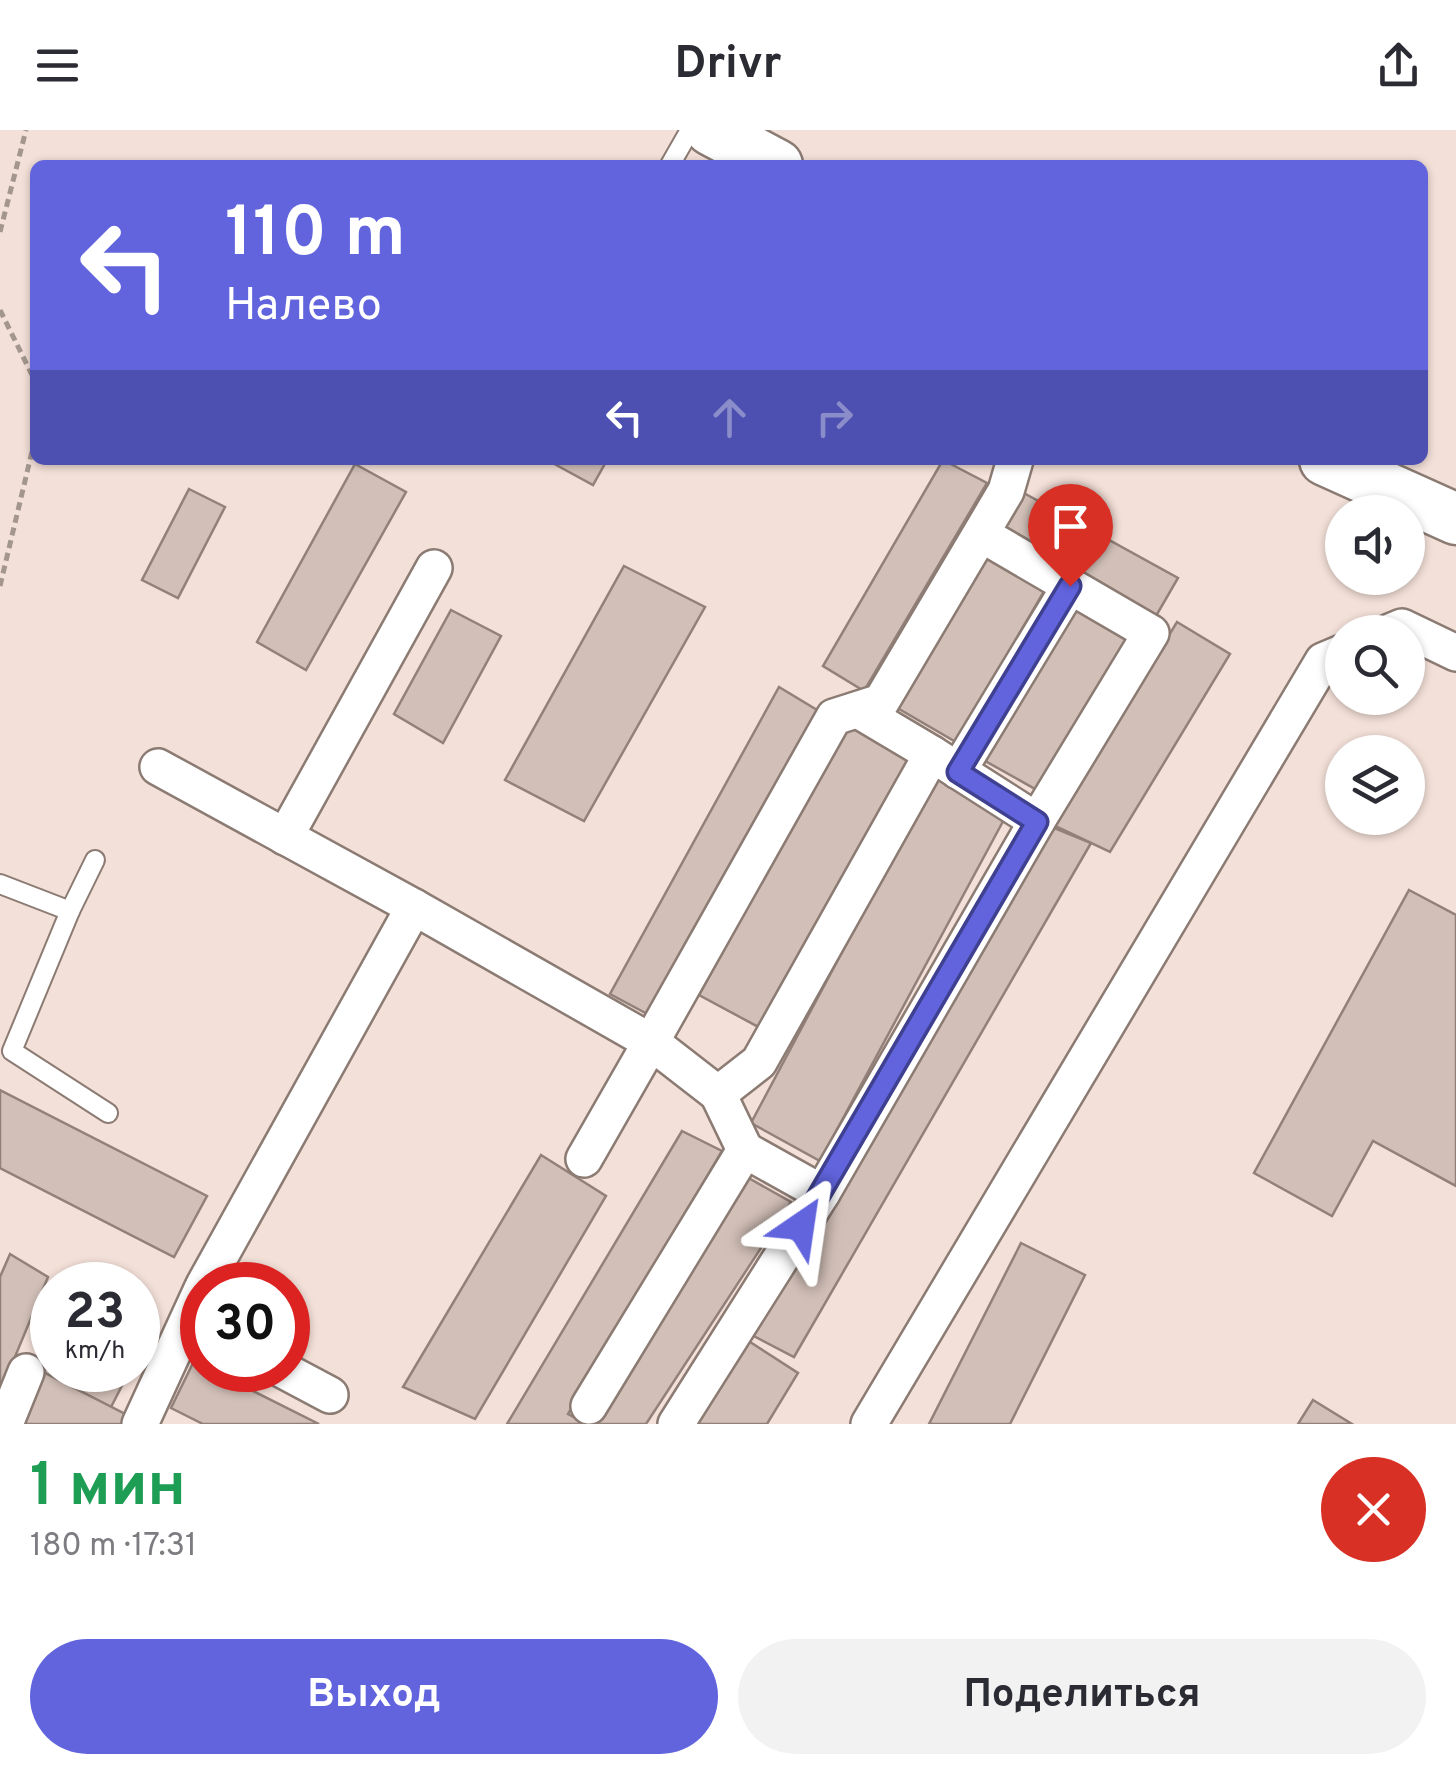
<!DOCTYPE html>
<html lang="ru">
<head>
<meta charset="utf-8">
<style>
	body { margin:0; font-family:Overpass,sans-serif; background:#f2f2f3; color:#2b2b33; height:100vh; display:flex; flex-direction:column; font-size:38px; white-space:nowrap }
	* { box-sizing:border-box; margin:0 }
	p { font-size:32px; color:#7c7c81 }
	.icon { flex:none; width:55px; height:55px; fill:none; stroke:currentColor; stroke-width:2; stroke-linecap:round; stroke-linejoin:round }
	.map { position:relative; height:1294px; overflow:hidden }
	.drawer { display:flex; flex-direction:column; background:#fff; flex:1 }
	.drawer>* { flex:none }
	.guide { position:absolute; left:30px; top:30px; width:1398px; height:305px; border-radius:15px; box-shadow:0 2px 8px #0004; background:#6164dd; color:#fff; overflow:hidden }
	.controls { position:absolute; left:1325px; top:365px; display:grid; gap:20px }
	.controls a { display:grid; place-items:center; width:100px; height:100px; border-radius:50%; background:#fff; box-shadow:0 2px 8px #0004; font-size:50px }
	.speed { position:absolute; left:30px; top:1132px; display:flex; gap:20px; font-size:50px; font-weight:700; text-align:center }
	.speed>* { display:grid; place-content:center; width:130px; height:130px; border-radius:50%; background:#fff; box-shadow:0 2px 8px #0004; line-height:1 }
	.speed small { font-size:25px; font-weight:400 }
	.speed .limit { border:15px solid #d22; background:#fff; color:#111 }
	.pin { position:absolute; display:grid; place-items:center; width:85px; height:85px; color:#fff; margin:-102px -42px; border-radius:50% 50% 50% 0; rotate:-45deg; box-shadow:0 0 10px #0007 }
	.pin .icon { rotate:45deg }
	.me { position:absolute; width:110px; margin:-55px; rotate:32deg; stroke-linejoin:round; filter:drop-shadow(0 0 8px #0008) }
	.turn { display:flex; align-items:center; gap:35px; height:210px; padding:0 30px; font-size:45px }
	.turn .icon { width:130px; height:130px; stroke-width:2.5 }
	.turn b { display:block; font-size:70px; line-height:85px }
	.lanes { display:flex; align-items:center; height:95px; padding:0 30px; background:#0003; justify-content:center; gap:50px; direction:ltr }
	.lanes .off { opacity:.35 }
	.round { display:grid; place-items:center; flex:none; width:105px; height:105px; border-radius:52px; background:#f2f2f3 }
	.head { display:flex; align-items:center; justify-content:space-between; height:170px; padding:0 30px }
	h1 { font-size:60px; font-weight:700; line-height:75px; color:#1e9e55 }
	.action { display:flex; gap:20px; margin-top:auto; padding:20px 30px }
	.action a { flex:1; height:115px; border-radius:60px; background:#6164dd; color:#fff; font-size:40px; font-weight:700; line-height:115px; text-align:center }
	.action a+a { background:#f2f2f3; color:#2b2b33 }
	header { display:flex; justify-content:space-between; align-items:center; height:130px; padding:0 30px; background:#fff; font-size:45px; font-weight:700 }
	.map>svg:first-child { display:block }
</style>
</head>
<body>
<header><svg class="icon" aria-label="menu" viewBox="0 0 24 24"><path d="M4 6h16M4 12h16M4 18h16"/></svg>Drivr<svg class="icon" aria-label="share" viewBox="0 0 24 24"><path d="M12 15V3M7 8l5-5 5 5M5 13v7h14v-7"/></svg></header>
<div class="map">
<svg width="1456" height="1294" viewBox="0 0 1456 1294">
	<rect width="100%" height="100%" fill="#f3e0d8"/>
	<g fill="#d2c0b8" stroke="#92817a" stroke-width="2.5">
		<path d="M547,330H607L593,355Z"/>
		<path d="M943,330L987,353L864,561L823,536Z"/>
		<path d="M355,334L406,362L306,540L257,512Z"/>
		<path d="M189,359L225,377L178,468L142,450Z"/>
		<path d="M1022,362L1178,448L1156,486L1003,395Z"/>
		<path d="M984,422L1046,458L956,612L894,576Z"/>
		<path d="M624,436L705,477L584,691L505,650Z"/>
		<path d="M1072,468L1136,507L1044,664L978,627Z"/>
		<path d="M451,480L501,506L443,613L394,584Z"/>
		<path d="M1177,492L1230,524L1110,722L1053,695Z"/>
		<path d="M779,557L822,583L653,887L610,864Z"/>
		<path d="M849,591L914,626L764,900L699,865Z"/>
		<path d="M939,640L1007,684L820,1031L751,993Z"/>
		<path d="M1047,695L1091,713L794,1227L746,1202Z"/>
		<path d="M1409,760L1456,785V1056L1373,1011L1332,1086L1254,1043Z"/>
		<path d="M0,960L207,1066L174,1127L0,1038Z"/>
		<path d="M682,1001L722,1021L568,1284L587,1294H507Z"/>
		<path d="M541,1025L606,1066L475,1289L403,1257Z"/>
		<path d="M745,1046L791,1072L646,1294H597Z"/>
		<path d="M1021,1113L1085,1145L1010,1294H929Z"/>
		<path d="M10,1124L48,1147L0,1263V1147Z"/>
		<path d="M138,1178L157,1188L138,1226Z"/>
		<path d="M744,1208L798,1243L767,1294H694Z"/>
		<path d="M52,1211V1240H130L111,1277L39,1240Z"/>
		<path d="M194,1231L202,1236V1240H211L319,1294H203L171,1278Z"/>
		<path d="M39,1240L131,1287L129,1294H16Z"/>
		<path d="M1313,1270L1352,1294H1298Z"/>
	</g>
	<g fill="none" stroke-linecap="round" stroke-linejoin="round">
		<g stroke="#8b7b73" stroke-width="22">
			<g id="lane">
				<path d="M670,35L690,0"/>
				<path d="M0,754L70,781L12,921L108,983"/>
				<path d="M70,781L95,730"/>
			</g>
		</g>
		<g stroke="#8b7b73" stroke-width="40">
			<g id="street">
				<path d="M1390,502L1402,497L1456,523"/>
				<path d="M932,624L1037,691L1151,503L981,404"/>
				<path d="M158,637L414,777L651,912L834,587L881,572L1006,361L1015,330"/>
				<path d="M958,641L1070,456"/>
				<path d="M285,707L434,438"/>
				<path d="M584,1029L651,912L718,964L759,932L932,624L858,580"/>
				<path d="M822,1063L1037,691"/>
				<path d="M204,1155L414,777"/>
				<path d="M283,1240L330,1265"/>
				<path d="M589,1276L745,1020L718,964"/>
				<path d="M5,1294L26,1242"/>
				<path d="M140,1294L202,1159"/>
				<path d="M676,1294L822,1063L745,1020"/>
				<path d="M869,1294L1323,531L1342,523"/>
			</g>
		</g>
		<g stroke="#8b7b73" stroke-width="55">
			<g id="secondary">
				<path d="M711,0L777,35"/>
				<path d="M1325,330L1456,389"/>
			</g>
		</g>
		<g stroke="#a3968f" stroke-width="5" stroke-dasharray="8 5" stroke-linecap="butt">
			<path d="M0,102L26,0"/>
			<path d="M0,180L35,251"/>
			<path d="M0,456L35,309"/>
		</g>
		<use href="#lane" stroke="#fff" stroke-width="18"/>
		<use href="#street" stroke="#fff" stroke-width="35"/>
		<use href="#secondary" stroke="#fff" stroke-width="50"/>
	</g>
	<g fill="none" stroke-linecap="round" stroke-linejoin="round">
		<g stroke="#3f4190" stroke-width="25">
			<path id="route" d="M801,1096L1037,692L958,642L1070,456"/>
		</g>
		<use href="#route" stroke="#6164dd" stroke-width="18"/>
	</g>
</svg>
<div class="controls">
<a><svg class="icon" aria-label="sound" viewBox="0 0 24 24"><path d="M4 9h4l5-4v14l-5-4H4zM17 9q2 3 0 6"/></svg></a>
<a><svg class="icon" aria-label="search" viewBox="0 0 24 24"><circle cx="10" cy="10" r="6"/><path d="M15 15l6 6"/></svg></a>
<a><svg class="icon" aria-label="layers" viewBox="0 0 24 24"><path d="M12 4l9 5-9 5-9-5zM3 14l9 5 9-5"/></svg></a>
</div>
<div class="speed"><div>23<small>km/h</small></div><div class="limit">30</div></div>
<div class="pin" style="left:1070px;top:456px;background:#d93025"><svg class="icon" aria-label="arrive" viewBox="0 0 24 24"><path d="M6 21V4h12l-3 4 3 4H6"/></svg></div>
<svg class="me" style="left:801px;top:1096px" viewBox="-20 -20 40 40"><path d="M0-17L14 15 0 8-14 15z" fill="#6164dd" stroke="#fff" stroke-width="4"/></svg>
<div class="guide">
<div class="turn"><svg class="icon" aria-label="left" viewBox="0 0 24 24"><path d="M17 20v-9H6M10 6l-5 5 5 5"/></svg><div><b>110 m</b>Налево</div></div>
<div class="lanes"><svg class="icon" aria-label="left" viewBox="0 0 24 24"><path d="M17 20v-9H6M10 6l-5 5 5 5"/></svg><svg class="icon off" aria-label="ahead" viewBox="0 0 24 24"><path d="M12 20V5M6 11l6-6 6 6"/></svg><svg class="icon off" aria-label="right" viewBox="0 0 24 24"><path d="M7 20v-9h11M14 6l5 5-5 5"/></svg></div>
</div>
</div>
<section class="drawer">
<div class="head"><div><h1>1 мин</h1><p>180 m · 17:31</p></div><a class="round" style="background:#d93025;color:#fff"><svg class="icon" aria-label="close" viewBox="0 0 24 24"><path d="M6 6l12 12M18 6L6 18"/></svg></a></div>
<div class="action"><a>Выход</a><a>Поделиться</a></div>
</section>
</body>
</html>
